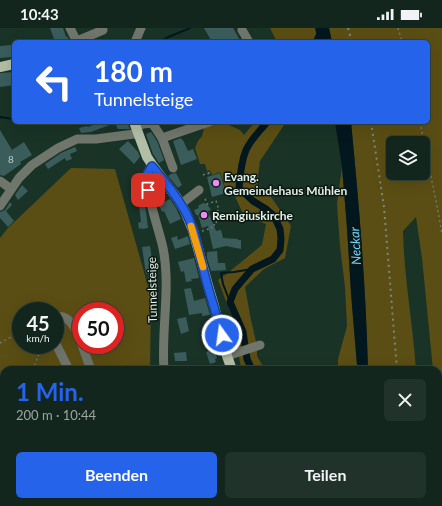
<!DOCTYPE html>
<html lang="de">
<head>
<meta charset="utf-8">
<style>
	body { margin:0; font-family:Lato,sans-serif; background:#20322a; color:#f1f3f6; height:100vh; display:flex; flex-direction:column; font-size:15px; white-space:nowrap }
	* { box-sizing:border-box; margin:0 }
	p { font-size:13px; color:#9da5a4 }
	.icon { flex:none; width:22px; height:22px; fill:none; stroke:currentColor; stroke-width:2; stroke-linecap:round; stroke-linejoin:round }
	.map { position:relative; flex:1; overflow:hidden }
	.side { position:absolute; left:0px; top:338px; width:442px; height:140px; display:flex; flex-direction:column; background:#13261d; border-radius:12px 12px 0 0; box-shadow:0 4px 16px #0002,0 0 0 1px #32433b }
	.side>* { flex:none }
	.guide { position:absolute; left:12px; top:12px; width:418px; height:84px; border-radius:6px; box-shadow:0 4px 16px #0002,0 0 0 1px #32433b; background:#2563eb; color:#fff; overflow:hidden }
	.controls { position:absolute; left:386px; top:108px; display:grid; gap:8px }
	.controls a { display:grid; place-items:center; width:44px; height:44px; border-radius:6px; background:#13261d; box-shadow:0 4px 16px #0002,0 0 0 1px #32433b; font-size:20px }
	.speed { position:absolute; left:12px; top:274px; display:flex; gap:8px; font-size:20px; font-weight:700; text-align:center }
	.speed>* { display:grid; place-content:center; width:52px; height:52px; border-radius:50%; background:#13261d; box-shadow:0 4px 16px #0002,0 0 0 1px #32433b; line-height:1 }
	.speed small { font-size:10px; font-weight:400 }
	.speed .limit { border:6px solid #d22; background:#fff; color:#111 }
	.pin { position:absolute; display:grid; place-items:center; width:34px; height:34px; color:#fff; margin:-17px; border-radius:8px; box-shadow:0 2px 6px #0006 }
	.me { position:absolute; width:44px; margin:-22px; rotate:346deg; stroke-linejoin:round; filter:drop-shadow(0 0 3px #0008) }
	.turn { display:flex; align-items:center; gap:14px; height:84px; padding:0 16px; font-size:18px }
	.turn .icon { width:52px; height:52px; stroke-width:2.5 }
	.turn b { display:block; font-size:28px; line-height:34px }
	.round { display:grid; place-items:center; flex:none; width:42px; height:42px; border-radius:6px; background:#20322a }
	.summary { display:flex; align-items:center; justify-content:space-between; height:68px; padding:0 16px }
	h1 { font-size:24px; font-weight:700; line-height:30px; color:#2563eb }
	.button { display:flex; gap:8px; margin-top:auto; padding:8px 16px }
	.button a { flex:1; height:46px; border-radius:6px; background:#2563eb; color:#fff; font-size:16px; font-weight:700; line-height:46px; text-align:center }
	.button a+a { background:#20322a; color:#f1f3f6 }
	.status { display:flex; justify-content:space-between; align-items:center; height:28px; padding:0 20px; background:#13261d; direction:ltr }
	.status svg { height:11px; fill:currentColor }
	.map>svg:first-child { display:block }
</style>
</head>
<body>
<div class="status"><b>10:43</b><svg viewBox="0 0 49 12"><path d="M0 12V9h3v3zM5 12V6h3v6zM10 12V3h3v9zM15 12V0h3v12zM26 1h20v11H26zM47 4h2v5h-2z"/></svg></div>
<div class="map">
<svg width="442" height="478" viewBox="0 0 442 478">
	<rect width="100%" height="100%" fill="#193327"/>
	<g fill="#5b4e14" fill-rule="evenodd">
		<path d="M270,0H315L318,14H277Z"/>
		<path d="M329,0H442V424L438,386V342H433L422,230L416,189L403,203C404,250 413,296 416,342H368C366,259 359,176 351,94H428V14H332ZM393,115H423V145H393Z"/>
		<path d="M219,94H222L240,102L244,107L255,94H286L260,133L257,156L269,166L291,198L285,230L264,241L245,259L251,292L257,318V328L265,342H243L240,335L233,290L227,276L218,252L229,244L262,217L266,196L244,188L232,162L227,165L220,144L212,147L210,142L207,143L205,136H200L195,120L198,113L202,108L204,100Z"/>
		<path d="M342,139C348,205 351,271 357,337L356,342H338V331L347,298L345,259L340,218L337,176Z"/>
		<path d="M71,140L115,141L151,269L150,342H4V474H144L145,478H0V210L8,200ZM21,283H55V317H21ZM81,283H115V317H81Z"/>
		<path d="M340,474H423L424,478H338Z"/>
	</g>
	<g fill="#03171f">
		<path d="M315,0H329L332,14H319Z"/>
		<path d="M335,94H351C359,176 366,259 368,342H356L357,337L351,266L347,199L342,139Z"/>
		<path d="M293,474H340L338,478H293Z"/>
	</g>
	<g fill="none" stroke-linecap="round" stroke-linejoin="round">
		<g stroke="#03171f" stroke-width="2">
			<path d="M159,14L166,10L190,0"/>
			<path d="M0,89L14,91"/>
			<path d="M230,274L223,256L221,245L234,244L252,241"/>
		</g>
		<g stroke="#03171f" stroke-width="7">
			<path d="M316,14L323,0"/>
			<path d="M252,342L247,331L243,304L230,274L235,261L252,241L273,231L280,222L281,211L280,201L274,188L266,181L253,173L239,160C240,148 241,134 246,122C251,111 260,103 267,94"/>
		</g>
	</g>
	<g fill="#3a5d5c">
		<path d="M50,0H63L66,9L67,8L70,14H53V12L58,11H54Z"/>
		<path d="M204,0H233L241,14H212Z"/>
		<path d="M11,17L12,29L0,30V18Z"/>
		<path d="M14,44V57L0,59V45Z"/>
		<path d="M100,94H127L130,101H118L115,95L91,104L81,105L79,100L87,98L88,99Z"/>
		<path d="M0,102L12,122L24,114L32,127L20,134L21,136L4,148L0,147Z"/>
		<path d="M151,104L157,113L164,132L159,135L153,126L146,106Z"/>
		<path d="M181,110L182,112H183L188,123L193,121L197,131L181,137L173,113Z"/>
		<path d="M128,113L138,124L140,129L134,136L119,121Z"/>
		<path d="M75,119L77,123L70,126L72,131L66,133L65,130L48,141L45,136L61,125Z"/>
		<path d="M176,145L182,157L178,160L168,148L171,146Z"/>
		<path d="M220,145L226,165L212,169L207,149Z"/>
		<path d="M22,157L28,163L18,172L15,167Z"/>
		<path d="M141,160L145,176L148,200L142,201V200L139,201L138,195L141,194L139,177H138L137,167H135L134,162Z"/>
		<path d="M170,171L176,180L181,191L170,196L164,183L162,184L158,175L163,173L164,174Z"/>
		<path d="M10,174L12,177L6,183L14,193L8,199L0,190V184L5,182Z"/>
		<path d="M203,175L207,176L211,182L208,183L216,203L221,202L223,210L238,211V212H241V221L226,218L213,221L208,198L202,200L198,187H196L194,182L199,180L198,178Z"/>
		<path d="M177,208L178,212L188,208L190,216L175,221L171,210Z"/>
		<path d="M150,218L155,252L149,253L148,245L146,246L142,219Z"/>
		<path d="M217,223L218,235H225L226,242L211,243L207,230V224Z"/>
		<path d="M194,230L199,250L191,251L192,253L186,254L184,243L181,244L178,234Z"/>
		<path d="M191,260L194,273L205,270L210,287L202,288V285L189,287L184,261Z"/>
		<path d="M186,289L189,303L181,306L177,291Z"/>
		<path d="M214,321L217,330L215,331L216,334L210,336L206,324Z"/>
		<path d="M186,324L187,333H175L174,325Z"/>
	</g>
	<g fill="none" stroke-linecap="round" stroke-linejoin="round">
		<g stroke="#667c71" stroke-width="1.5" stroke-dasharray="2 3" stroke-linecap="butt">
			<path d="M398,0L402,14"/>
			<path d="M420,94L437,178L442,206"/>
			<path d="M208,145L212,144"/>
			<path d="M203,147L208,145L209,148"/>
			<path d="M202,203L212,200L211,198L217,196L213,185L219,182L216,173L207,176L204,168"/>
			<path d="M0,315L9,310L21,306"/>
			<path d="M33,342L42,317"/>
			<path d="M0,410L4,403"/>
		</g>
		<g stroke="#70766b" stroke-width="9">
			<path d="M70,0L77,14"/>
			<path d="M242,2L249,14"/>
			<path d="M77,13L103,2"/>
			<path d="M135,14L141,0"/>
			<path d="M136,99L143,96L152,95L162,110L209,94"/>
			<path d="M162,110L173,140"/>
			<path d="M153,138C151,140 149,143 148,145C143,157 160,205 163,220C171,260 161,301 164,342"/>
			<path d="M0,153L11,161"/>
			<path d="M181,176L199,162"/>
			<path d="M0,178L19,150L32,137L58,120L77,111H96L134,106L138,104"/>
			<path d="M55,289C70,285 77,303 81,315"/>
			<path d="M55,314L69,342"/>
			<path d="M82,317L91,342"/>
			<path d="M227,328L260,317"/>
			<path d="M127,474L128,478"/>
			<path d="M181,474L182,478"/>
			<path d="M80,478V474"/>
		</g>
		<g stroke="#b3bea7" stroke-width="10">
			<path d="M0,39L14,36"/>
			<path d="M134,94L147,129L153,138L177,170L185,183L193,202L207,254L214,278L227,328L232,342"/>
			<path d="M281,474L282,478"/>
		</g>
		<g stroke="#758a80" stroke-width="2" stroke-dasharray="2 4" stroke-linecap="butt">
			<path d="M348,0L352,14"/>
			<path d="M371,94L384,179L397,342"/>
			<path d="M408,474V478"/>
		</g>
	</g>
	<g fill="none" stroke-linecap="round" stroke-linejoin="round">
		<g stroke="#184099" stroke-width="10">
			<path id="route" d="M148,162L147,146L152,138C164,152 176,167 185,183C196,203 199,226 205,248C210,268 217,287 222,307"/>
		</g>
		<use href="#route" stroke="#2563eb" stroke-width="7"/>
		<path stroke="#f59e0b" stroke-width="7" d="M191,198L203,239"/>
	</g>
	<g fill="#f08bf5" stroke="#0d1813" stroke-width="1.5">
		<circle cx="216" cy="155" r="4"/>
		<circle cx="204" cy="187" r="4"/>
	</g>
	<g text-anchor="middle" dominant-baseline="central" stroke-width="3" stroke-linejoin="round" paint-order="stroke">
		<g font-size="10" fill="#b7cbc5">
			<text x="11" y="131">8</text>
		</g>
		<g font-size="12" font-weight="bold" fill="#e1f0e8" stroke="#0d1813" text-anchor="start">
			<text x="224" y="148">Evang.<tspan x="224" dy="14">Gemeindehaus Mühlen</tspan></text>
			<text x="212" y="187">Remigiuskirche</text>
		</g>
		<g font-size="12" fill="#e1f0e8" stroke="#0d1813">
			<text transform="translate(152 262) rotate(-91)">Tunnelsteige</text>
		</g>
		<g font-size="13" font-style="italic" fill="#71d5fe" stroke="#0d1813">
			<text transform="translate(355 218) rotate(-93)">Neckar</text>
		</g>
	</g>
</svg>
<div class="controls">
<a><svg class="icon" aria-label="layers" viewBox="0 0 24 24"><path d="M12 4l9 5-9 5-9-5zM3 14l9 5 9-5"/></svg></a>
</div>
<div class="speed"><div>45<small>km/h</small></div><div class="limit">50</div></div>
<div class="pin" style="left:148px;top:162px;background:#d93025"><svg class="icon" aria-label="arrive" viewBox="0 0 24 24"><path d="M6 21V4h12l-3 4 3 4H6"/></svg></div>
<svg class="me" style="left:222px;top:307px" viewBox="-20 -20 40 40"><circle r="17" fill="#2563eb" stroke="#fff" stroke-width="3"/><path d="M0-11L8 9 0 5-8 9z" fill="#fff"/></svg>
<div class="guide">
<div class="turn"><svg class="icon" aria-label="left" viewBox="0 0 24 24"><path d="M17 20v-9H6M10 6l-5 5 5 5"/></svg><div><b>180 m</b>Tunnelsteige</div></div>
</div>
<section class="side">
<div class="summary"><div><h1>1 Min.</h1><p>200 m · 10:44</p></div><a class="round"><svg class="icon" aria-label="close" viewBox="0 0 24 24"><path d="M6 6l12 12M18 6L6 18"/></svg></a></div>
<div class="button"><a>Beenden</a><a>Teilen</a></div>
</section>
</div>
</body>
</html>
